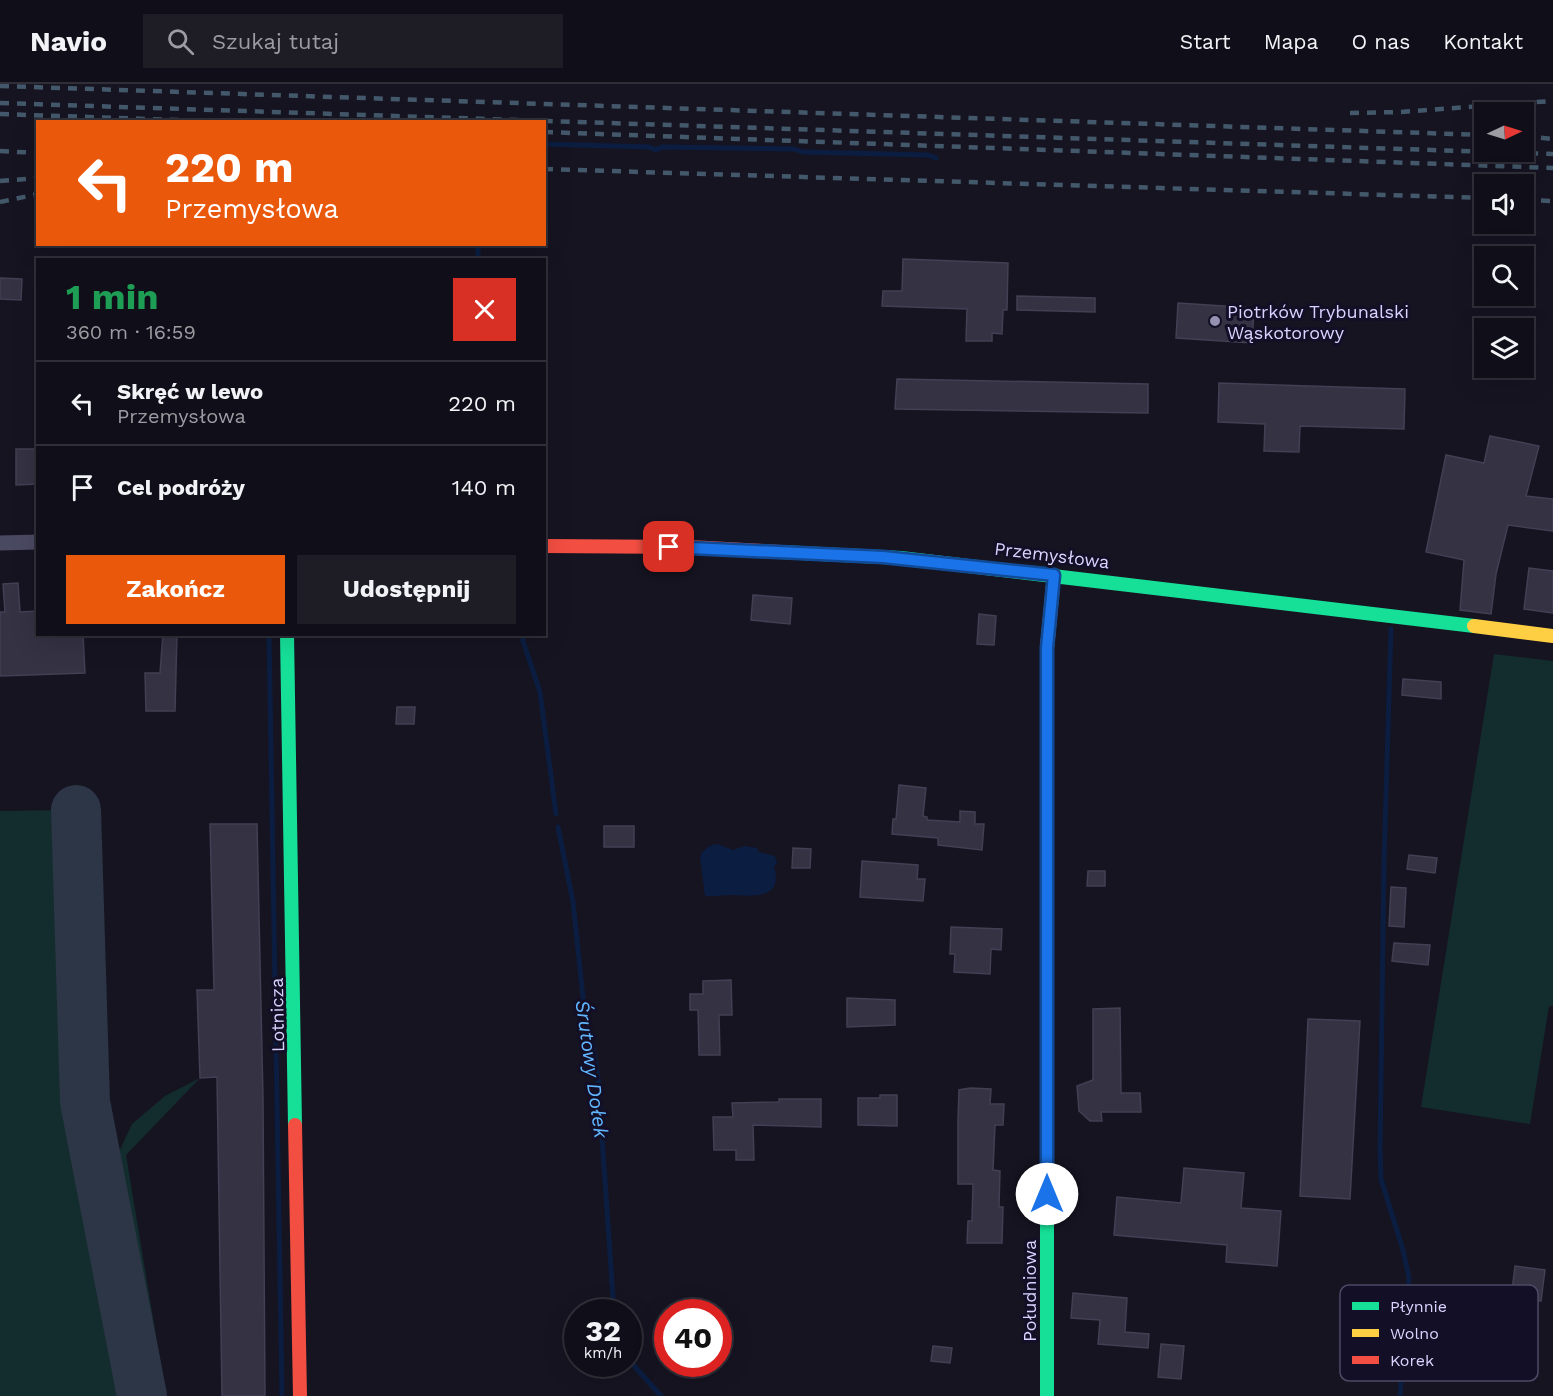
<!DOCTYPE html>
<html lang="pl">
<head>
<meta charset="utf-8">
<style>
	body { margin:0; font-family:"Work Sans",sans-serif; background:#1e1d26; color:#f1f3f6; height:100vh; display:flex; flex-direction:column; font-size:22px; white-space:nowrap }
	* { box-sizing:border-box; margin:0 }
	p { font-size:20px; color:#9c9ca2 }
	.icon { flex:none; width:33px; height:33px; fill:none; stroke:currentColor; stroke-width:2; stroke-linecap:round; stroke-linejoin:round }
	.map { position:relative; flex:1; overflow:hidden }
	.panel { position:absolute; left:36px; top:174px; width:510px; height:378px; display:flex; flex-direction:column; background:#100f19; border-radius:0px; box-shadow:0 6px 24px #0002,0 0 0 2px #302f38 }
	.panel>* { flex:none }
	.top-card { position:absolute; left:36px; top:36px; width:510px; height:126px; border-radius:0px; box-shadow:0 6px 24px #0002,0 0 0 2px #302f38; background:#ea580c; color:#fff; overflow:hidden }
	.needle { width:39px; rotate:86deg }
	.fabs { position:absolute; left:1474px; top:18px; display:grid; gap:12px }
	.fabs a { display:grid; place-items:center; width:60px; height:60px; border-radius:0px; background:#100f19; box-shadow:0 6px 24px #0002,0 0 0 2px #302f38; font-size:30px }
	.speed { position:absolute; left:564px; top:1215px; display:flex; gap:12px; font-size:30px; font-weight:700; text-align:center }
	.speed>* { display:grid; place-content:center; width:78px; height:78px; border-radius:50%; background:#100f19; box-shadow:0 6px 24px #0002,0 0 0 2px #302f38; line-height:1 }
	.speed small { font-size:15px; font-weight:400 }
	.speed .limit { border:9px solid #d22; background:#fff; color:#111 }
	.pin { position:absolute; display:grid; place-items:center; width:51px; height:51px; color:#fff; margin:-26px; border-radius:12px; box-shadow:0 3px 9px #0006 }
	.me { position:absolute; width:66px; margin:-33px; rotate:0deg; stroke-linejoin:round; filter:drop-shadow(0 0 4px #0008) }
	.turn { display:flex; align-items:center; gap:21px; height:126px; padding:0 30px; font-size:27px }
	.turn .icon { width:78px; height:78px; stroke-width:2.5 }
	.turn b { display:block; font-size:42px; line-height:51px }
	.round { display:grid; place-items:center; flex:none; width:63px; height:63px; border-radius:0px; background:#1e1d26 }
	.overview { display:flex; align-items:center; justify-content:space-between; height:102px; padding:0 30px }
	h1 { font-size:36px; font-weight:700; line-height:45px; color:#1e9e55 }
	.cta { display:flex; gap:12px; margin-top:auto; padding:12px 30px }
	.cta a { flex:1; height:69px; border-radius:0px; background:#ea580c; color:#fff; font-size:24px; font-weight:700; line-height:69px; text-align:center }
	.cta a+a { background:#1e1d26; color:#f1f3f6 }
	ul { padding:0; list-style:none }
	li { display:flex; align-items:center; gap:18px; height:84px; padding:0 30px; border-top:2px solid #302f38 }
	li div { flex:1 }
	li b { display:block; font-size:22px }
	li em { font-style:normal }
	header { display:flex; align-items:center; gap:36px; box-sizing:border-box; height:84px; padding:0 30px; background:#100f19; border-bottom:2px solid #302f38 }
	header strong { font-size:28px }
	nav { display:flex; gap:33px; margin-inline-start:auto; font-size:21px }
	.search { width:420px; height:54px; background:#1e1d26; display:flex; align-items:center; gap:15px; box-sizing:border-box; padding:0 21px; border-radius:0px; color:#9c9ca2; font-size:22px }
	.map>svg:first-child { display:block }
</style>
</head>
<body>
<header>
<strong>Navio</strong>
<div class="search"><svg class="icon" aria-label="search" viewBox="0 0 24 24"><circle cx="10" cy="10" r="6"/><path d="M15 15l6 6"/></svg>Szukaj tutaj</div>
<nav><a>Start</a><a>Mapa</a><a>O nas</a><a>Kontakt</a></nav>
</header>
<div class="map">
<svg width="1553" height="1312" viewBox="0 0 1553 1312">
	<rect width="100%" height="100%" fill="#161421"/>
	<g fill="#132c2d">
		<path d="M1494,570L1553,577V922H1549L1530,1040L1421,1023Z"/>
		<path d="M67,726L72,974L76,1018L132,1312H0V727Z"/>
		<path d="M200,994L126,1071L166,1312H158L110,1087L132,1040L165,1012Z"/>
	</g>
	<path fill="#0b1e41" d="M718,760L733,766L745,762L757,764L759,768L775,772L777,779L774,783C784,816 752,812 730,811C721,811 713,813 705,812L700,773C703,765 709,761 718,760Z"/>
	<g fill="none" stroke-linecap="round" stroke-linejoin="round">
		<g stroke="#0b1e41" stroke-width="5">
			<path d="M544,60L649,63L656,66L662,63L794,65L803,68L928,71L936,74"/>
			<path d="M478,176V160"/>
			<path d="M1391,545L1384,777L1380,1067L1381,1095L1403,1166L1409,1194L1400,1312"/>
			<path d="M269,550L282,1312"/>
			<path d="M523,550V557L540,608L556,730"/>
			<path d="M558,743L573,818L585,933L593,963L598,995L614,1228"/>
			<path d="M628,1275L661,1312"/>
		</g>
		<path stroke="#2c3646" stroke-width="50" d="M76,726L85,1018L142,1312"/>
	</g>
	<g fill="#343243" stroke="#433f54" stroke-width="1.5">
		<path d="M903,175L1008,179L1007,226H1003L1002,250L992,249V257H966L967,225L882,222L883,207H902Z"/>
		<path d="M0,194L22,195L21,216L0,215Z"/>
		<path d="M1017,212L1095,214V228L1017,226Z"/>
		<path d="M1178,219L1254,224L1252,259L1176,254Z"/>
		<path d="M897,295L1148,300V329L895,325Z"/>
		<path d="M1219,299L1405,305L1404,345L1300,342L1299,368L1264,367L1265,340L1218,338Z"/>
		<path d="M1490,352L1539,362L1526,412L1553,415V447L1508,441L1496,490L1491,530L1460,526L1464,476L1426,468L1446,371L1484,379Z"/>
		<path d="M16,365H38V400L16,401Z"/>
		<path d="M1529,484L1553,487V529L1524,525Z"/>
		<path d="M18,499L20,528L38,527V550H83L85,589L0,592V528H5L3,500Z"/>
		<path d="M753,511L792,514L790,540L751,536Z"/>
		<path d="M979,530L996,532L994,561L977,560Z"/>
		<path d="M163,550H177L175,627H146L145,589H160Z"/>
		<path d="M1403,595L1441,598V615L1402,611Z"/>
		<path d="M397,623H415L414,640H396Z"/>
		<path d="M899,701L926,704L923,732L927,733V736L960,738V727L975,728V740H984L982,766L938,761V754L892,750L893,735H896Z"/>
		<path d="M210,740H257L263,1014L265,1312H222L217,993L200,994L197,906H214Z"/>
		<rect x="604" y="742" width="30" height="21"/>
		<path d="M793,764L811,765L810,784H792Z"/>
		<path d="M1409,771L1437,774L1435,789L1407,785Z"/>
		<path d="M862,777L918,781L917,795H925L923,817L860,813Z"/>
		<path d="M1088,787H1105V802H1087Z"/>
		<path d="M1391,803L1406,804L1404,843L1389,842Z"/>
		<path d="M951,843L1002,845L1001,866L991,865L990,890L954,888L955,870H950Z"/>
		<path d="M1394,859L1430,861L1428,881L1392,877Z"/>
		<path d="M731,896L732,931H719L720,971H699L698,926H690V910H703V897Z"/>
		<path d="M847,914L895,916V941L847,943Z"/>
		<path d="M1120,924L1121,1009H1140L1141,1028H1101L1102,1037H1090L1079,1027L1077,1002L1093,996V925Z"/>
		<path d="M1308,935L1360,937L1350,1115L1300,1112Z"/>
		<path d="M970,1004L991,1005L990,1020H1004L1003,1041H995L993,1086L1000,1087L999,1123H1003L1002,1159H967L968,1137H972L973,1100H958V1037L959,1006Z"/>
		<path d="M880,1011H897V1042L858,1041V1014H880Z"/>
		<path d="M779,1015H821V1043L753,1041L754,1076H736V1066H714L713,1033H733L732,1019L779,1018Z"/>
		<path d="M1184,1084L1244,1089L1241,1124L1281,1127L1277,1182L1226,1178L1227,1161L1114,1151L1117,1113L1181,1119Z"/>
		<path d="M1515,1182L1545,1186L1541,1217H1537L1536,1226L1516,1223L1517,1216L1511,1215Z"/>
		<path d="M1073,1209L1127,1214L1125,1248L1149,1250L1148,1264L1098,1260L1100,1236L1071,1234Z"/>
		<path d="M1161,1260L1184,1262L1181,1295L1158,1293Z"/>
		<path d="M933,1262L952,1264L950,1279L931,1277Z"/>
	</g>
	<g fill="none" stroke-linecap="round" stroke-linejoin="round">
		<path stroke="#4a4962" stroke-width="15" d="M0,459L38,458"/>
		<g stroke="#16e098" stroke-width="14">
			<path d="M781,468L901,474L1474,542"/>
			<path d="M287,550L295,1041"/>
			<path d="M1047,687V1312"/>
		</g>
		<g stroke="#ffcf43" stroke-width="14">
			<path d="M1474,542L1553,552"/>
			<path d="M1047,687V564L1054,491"/>
		</g>
		<g stroke="#f24e42" stroke-width="14">
			<path d="M544,462L690,463L781,468"/>
			<path d="M295,1041L300,1312"/>
		</g>
		<g stroke="#43596b" stroke-width="4.5" stroke-dasharray="9 8" stroke-linecap="butt">
			<path d="M0,2L1485,51"/>
			<path d="M0,19L1553,70"/>
			<path d="M1350,29L1401,28L1551,17"/>
			<path d="M0,30L237,38"/>
			<path d="M544,48L1553,84"/>
			<path d="M1524,52L1553,55"/>
			<path d="M0,67L38,69"/>
			<path d="M544,85L1485,114"/>
			<path d="M0,97L38,94"/>
			<path d="M1524,116L1553,117"/>
			<path d="M0,118L38,110"/>
		</g>
	</g>
	<g fill="none" stroke-linecap="round" stroke-linejoin="round">
		<g stroke="#114b97" stroke-width="15">
			<path id="route" d="M669,463L883,473L1054,491L1047,564V1110"/>
		</g>
		<use href="#route" stroke="#1a73e8" stroke-width="10"/>
	</g>
	<circle fill="#9591b1" stroke="#130f26" stroke-width="2" cx="1215" cy="237" r="6"/>
	<g text-anchor="middle" dominant-baseline="central" stroke-width="6" stroke-linejoin="round" paint-order="stroke">
		<g font-size="18" fill="#d9d4ff" stroke="#130f26" text-anchor="start">
			<text x="1227" y="227">Piotrków Trybunalski<tspan x="1227" dy="21">Wąskotorowy</tspan></text>
		</g>
		<g font-size="18" fill="#d9d4ff" stroke="#130f26">
			<text transform="translate(1052 471) rotate(7)">Przemysłowa</text>
			<text transform="translate(277 931) rotate(-91)">Lotnicza</text>
			<text transform="translate(1029 1207) rotate(-90)">Południowa</text>
		</g>
		<g font-size="20" font-style="italic" fill="#62b6ff" stroke="#130f26">
			<text transform="translate(592 985) rotate(82)">Śrutowy Dołek</text>
		</g>
	</g>
	<rect x="1340" y="1201" width="198" height="96" rx="9" fill="#130f26" stroke="#4e4a67" stroke-width="1.5"/>
	<rect x="1352" y="1218" width="27" height="8" fill="#16e098"/>
	<rect x="1352" y="1245" width="27" height="8" fill="#ffcf43"/>
	<rect x="1352" y="1272" width="27" height="8" fill="#f24e42"/>
	<g font-size="16" fill="#d9d4ff">
		<text x="1390" y="1228">Płynnie</text>
		<text x="1390" y="1255">Wolno</text>
		<text x="1390" y="1282">Korek</text>
	</g>
</svg>
<div class="fabs">
<a><svg class="needle" viewBox="-14 -14 28 28"><path d="M0-13l5 13h-10z" fill="#e53935"/><path d="M0 13l5-13h-10z" fill="#9c9ca2"/></svg></a>
<a><svg class="icon" aria-label="sound" viewBox="0 0 24 24"><path d="M4 9h4l5-4v14l-5-4H4zM17 9q2 3 0 6"/></svg></a>
<a><svg class="icon" aria-label="search" viewBox="0 0 24 24"><circle cx="10" cy="10" r="6"/><path d="M15 15l6 6"/></svg></a>
<a><svg class="icon" aria-label="layers" viewBox="0 0 24 24"><path d="M12 4l9 5-9 5-9-5zM3 14l9 5 9-5"/></svg></a>
</div>
<div class="speed"><div>32<small>km/h</small></div><div class="limit">40</div></div>
<div class="pin" style="left:669px;top:463px;background:#d93025"><svg class="icon" aria-label="arrive" viewBox="0 0 24 24"><path d="M6 21V4h12l-3 4 3 4H6"/></svg></div>
<svg class="me" style="left:1047px;top:1110px" viewBox="-20 -20 40 40"><circle r="19" fill="#fff"/><path d="M0-13L10 11 0 6-10 11z" fill="#1a73e8"/></svg>
<div class="top-card">
<div class="turn"><svg class="icon" aria-label="left" viewBox="0 0 24 24"><path d="M17 20v-9H6M10 6l-5 5 5 5"/></svg><div><b>220 m</b>Przemysłowa</div></div>
</div>
<section class="panel">
<div class="overview"><div><h1>1 min</h1><p>360 m · 16:59</p></div><a class="round" style="background:#d93025;color:#fff"><svg class="icon" aria-label="close" viewBox="0 0 24 24"><path d="M6 6l12 12M18 6L6 18"/></svg></a></div>
<ul>
<li><svg class="icon" aria-label="left" viewBox="0 0 24 24"><path d="M17 20v-9H6M10 6l-5 5 5 5"/></svg><div><b>Skręć w lewo</b><p>Przemysłowa</p></div><em>220 m</em></li>
<li><svg class="icon" aria-label="arrive" viewBox="0 0 24 24"><path d="M6 21V4h12l-3 4 3 4H6"/></svg><div><b>Cel podróży</b></div><em>140 m</em></li>
</ul>
<div class="cta"><a>Zakończ</a><a>Udostępnij</a></div>
</section>
</div>
</body>
</html>
